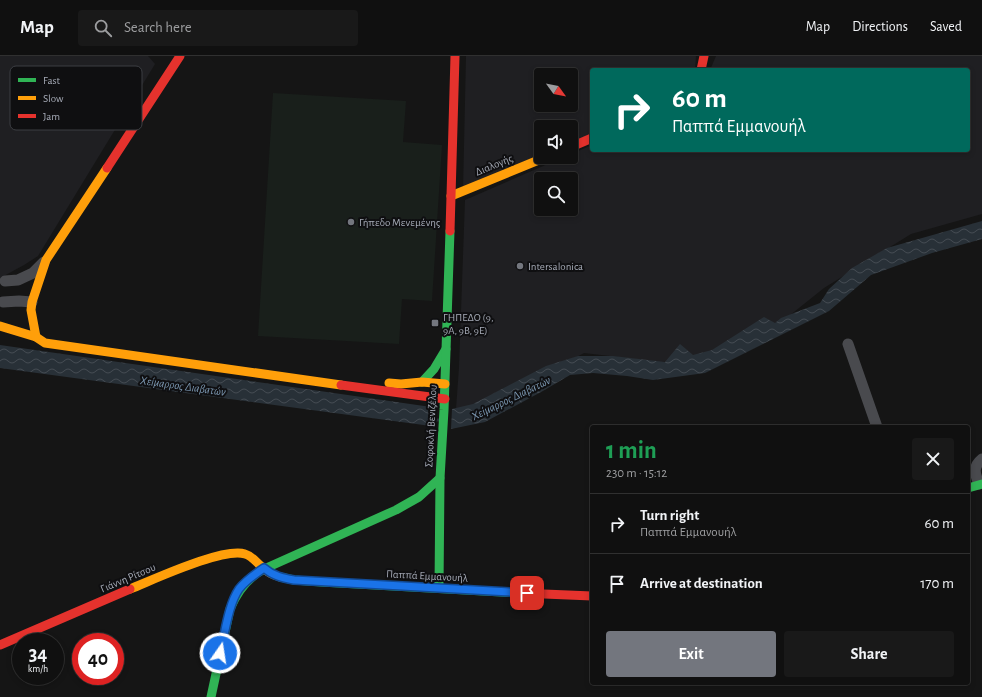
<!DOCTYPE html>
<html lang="en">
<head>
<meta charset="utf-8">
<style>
	body { margin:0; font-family:"Alegreya Sans",sans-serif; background:#191919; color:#f1f3f6; height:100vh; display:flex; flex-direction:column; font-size:15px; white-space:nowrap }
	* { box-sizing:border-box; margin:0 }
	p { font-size:13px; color:#9c9d9f }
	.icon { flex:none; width:22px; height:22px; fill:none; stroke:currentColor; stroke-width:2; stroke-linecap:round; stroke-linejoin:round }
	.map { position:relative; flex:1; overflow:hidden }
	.side { position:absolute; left:590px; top:369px; width:380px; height:260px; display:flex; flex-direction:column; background:#101010; border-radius:4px; box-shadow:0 2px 6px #0003,0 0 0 1px #303030 }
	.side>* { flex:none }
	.banner { position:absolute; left:590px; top:12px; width:380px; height:84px; border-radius:4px; box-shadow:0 2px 6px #0003,0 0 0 1px #303030; background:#00695c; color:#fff; overflow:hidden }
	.needle { width:26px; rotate:123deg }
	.controls { position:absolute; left:534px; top:12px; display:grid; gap:8px }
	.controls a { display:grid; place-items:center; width:44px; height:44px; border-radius:4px; background:#101010; box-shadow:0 2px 6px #0003,0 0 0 1px #303030; font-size:20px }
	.speed { position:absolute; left:12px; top:577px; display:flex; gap:8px; font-size:20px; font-weight:700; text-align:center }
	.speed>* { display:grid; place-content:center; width:52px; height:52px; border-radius:50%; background:#101010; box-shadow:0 2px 6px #0003,0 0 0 1px #303030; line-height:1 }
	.speed small { font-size:10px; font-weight:400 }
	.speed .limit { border:6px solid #d22; background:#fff; color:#111 }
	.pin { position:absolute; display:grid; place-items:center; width:34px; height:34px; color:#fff; margin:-17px; border-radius:8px; box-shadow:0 2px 6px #0006 }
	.me { position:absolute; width:44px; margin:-22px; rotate:13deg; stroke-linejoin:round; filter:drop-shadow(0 0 3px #0008) }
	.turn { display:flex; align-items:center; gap:14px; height:84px; padding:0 16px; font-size:18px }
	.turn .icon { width:52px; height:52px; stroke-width:2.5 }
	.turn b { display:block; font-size:28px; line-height:34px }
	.round { display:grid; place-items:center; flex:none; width:42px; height:42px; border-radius:4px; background:#191919 }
	.summary { display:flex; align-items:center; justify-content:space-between; height:68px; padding:0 16px }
	h1 { font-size:24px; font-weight:600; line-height:30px; color:#1e9e55 }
	.cta { display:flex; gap:8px; margin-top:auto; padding:8px 16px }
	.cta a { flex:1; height:46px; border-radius:4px; background:#73767e; color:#fff; font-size:16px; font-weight:600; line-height:46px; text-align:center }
	.cta a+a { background:#191919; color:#f1f3f6 }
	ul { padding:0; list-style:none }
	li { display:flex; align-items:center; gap:12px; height:60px; padding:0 16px; border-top:1px solid #303030 }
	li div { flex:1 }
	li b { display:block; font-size:15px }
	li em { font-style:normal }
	header { display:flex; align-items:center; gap:24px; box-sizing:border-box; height:56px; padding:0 20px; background:#101010; border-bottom:1px solid #303030 }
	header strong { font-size:19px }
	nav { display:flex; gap:22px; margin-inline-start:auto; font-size:14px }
	.search { width:280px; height:36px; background:#191919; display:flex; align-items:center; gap:10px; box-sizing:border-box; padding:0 14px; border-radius:4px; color:#9c9d9f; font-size:15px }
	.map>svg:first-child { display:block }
</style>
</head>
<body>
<header>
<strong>Map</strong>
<div class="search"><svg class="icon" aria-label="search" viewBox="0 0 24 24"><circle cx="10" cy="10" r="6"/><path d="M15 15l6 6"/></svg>Search here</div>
<nav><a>Map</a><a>Directions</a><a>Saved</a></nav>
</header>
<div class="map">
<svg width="982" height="641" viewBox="0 0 982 641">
	<defs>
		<pattern id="water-waves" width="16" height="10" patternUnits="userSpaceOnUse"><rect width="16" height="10" fill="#283037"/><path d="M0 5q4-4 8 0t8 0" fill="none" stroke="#444b52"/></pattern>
	</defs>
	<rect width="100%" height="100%" fill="#151515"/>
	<g fill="#1f1f22" fill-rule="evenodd">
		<path d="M0,0H148L155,8L38,200L24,209L0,222Z"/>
		<path d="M466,0H696L695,14H592V83L571,92V71H541V101L463,135ZM541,19H571V49H541Z"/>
		<path d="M716,0H982V158L911,178L824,232L779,268L711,301L661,306L584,297L490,347L456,353L459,311L465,144L564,101H571V98L592,89V94H968V14H710ZM541,123H571V153H541Z"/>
	</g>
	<path fill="#191f1b" d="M273,37L406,45L403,86L442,89L432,245L402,243L399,288L258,280Z"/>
	<g fill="url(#water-waves)">
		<path d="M982,165V183L932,197L871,219L829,255L705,317L653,324L627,320L593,317L570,319L541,336L485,366L451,373L452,353L473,348L546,310L578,300H613L665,306L680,288L693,299L712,294L764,261L775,267L781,262L820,247L829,233L852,212L887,192Z"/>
		<path d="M0,289L431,351V370L0,312Z"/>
	</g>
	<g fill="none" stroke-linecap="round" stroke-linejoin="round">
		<path stroke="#283037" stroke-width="3" d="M428,364H440"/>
		<g stroke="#494a4e" stroke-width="11">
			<path d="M5,225L18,224L33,217L44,206"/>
			<path d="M3,246L19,245L32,246"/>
			<path d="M848,288L877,371"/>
			<path d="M979,428C975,418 972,411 982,403"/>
		</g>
		<g stroke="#30b455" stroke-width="9">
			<path d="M422,326L434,313L446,293"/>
			<path d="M968,432L982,428"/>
			<path d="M280,521L294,524L321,526L520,537"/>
			<path d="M439,532L440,422L444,354L450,175"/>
			<path d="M211,641L230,553C237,536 247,522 264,513L396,454L419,441L440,422"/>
		</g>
		<g stroke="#ff9f0a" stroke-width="9">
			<path d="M451,140L546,101"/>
			<path d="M0,270L36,281L45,287L341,329"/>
			<path d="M36,281L31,254L32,246L46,204L107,112"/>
			<path d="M389,327L401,328L422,326L445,328"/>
			<path d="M130,533C153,524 223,491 245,498C252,500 256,506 262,511C267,516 273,519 280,521"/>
		</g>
		<g stroke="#e5322d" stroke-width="9">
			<path d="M701,14L704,0"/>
			<path d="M571,91L592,82"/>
			<path d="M107,112L180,0"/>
			<path d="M450,175L455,0"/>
			<path d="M341,329L445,343"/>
			<path d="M520,537L592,540"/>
			<path d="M0,589L130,533"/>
		</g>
	</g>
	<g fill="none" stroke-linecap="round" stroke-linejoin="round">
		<g stroke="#114b97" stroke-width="10">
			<path id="route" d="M220,597C225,578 228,549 239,533C246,524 255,518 264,512C273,520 283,522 294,524L527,537"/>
		</g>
		<use href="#route" stroke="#1a73e8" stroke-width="7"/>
	</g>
	<g fill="#73767e" stroke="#0f0f11" stroke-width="1.5">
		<circle cx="351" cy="166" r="4"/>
		<circle cx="520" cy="210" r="4"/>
		<rect x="431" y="263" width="8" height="8" rx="2"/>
	</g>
	<g text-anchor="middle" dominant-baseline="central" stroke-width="4" stroke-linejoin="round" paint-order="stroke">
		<g font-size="11" fill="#a6abb7" stroke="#0f0f11">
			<text transform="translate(494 109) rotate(-22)">Διαλογής</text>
			<text transform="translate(431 370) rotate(-87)">Σοφοκλή Βενιζέλου</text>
			<text transform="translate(427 520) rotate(3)">Παππά Εμμανουήλ</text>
			<text transform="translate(128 522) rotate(-23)">Γιάννη Ρίτσου</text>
		</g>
		<g font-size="11" fill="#a6abb7" stroke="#0f0f11" text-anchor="start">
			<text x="359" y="166">Γήπεδο Μενεμένης</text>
			<text x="528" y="210">Intersalonica</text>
			<text x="443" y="261">ΓΗΠΕΔΟ (9,<tspan x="443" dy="13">9Α, 9Β, 9Ε)</tspan></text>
		</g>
		<g font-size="12" font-style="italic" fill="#7c98b2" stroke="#0f0f11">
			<text transform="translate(183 330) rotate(8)">Χείμαρρος Διαβατών</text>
			<text transform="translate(511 342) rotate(-26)">Χείμαρρος Διαβατών</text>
		</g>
	</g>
	<rect x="10" y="10" width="132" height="64" rx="6" fill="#0f0f11" stroke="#3c3e43" stroke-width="1"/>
	<rect x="18" y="22" width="18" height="4" fill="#30b455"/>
	<rect x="18" y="40" width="18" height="4" fill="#ff9f0a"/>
	<rect x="18" y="58" width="18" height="4" fill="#e5322d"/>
	<g font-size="11" fill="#a6abb7">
		<text x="43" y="28">Fast</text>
		<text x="43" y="46">Slow</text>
		<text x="43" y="64">Jam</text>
	</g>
</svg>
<div class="controls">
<a><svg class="needle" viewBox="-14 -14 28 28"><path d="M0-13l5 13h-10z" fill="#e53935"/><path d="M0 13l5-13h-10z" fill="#9c9d9f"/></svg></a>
<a><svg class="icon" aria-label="sound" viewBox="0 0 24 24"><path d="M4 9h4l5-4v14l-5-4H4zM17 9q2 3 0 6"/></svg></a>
<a><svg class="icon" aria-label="search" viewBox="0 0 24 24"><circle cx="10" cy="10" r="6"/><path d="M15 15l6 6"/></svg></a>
</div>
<div class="speed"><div>34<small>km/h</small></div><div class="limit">40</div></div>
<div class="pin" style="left:527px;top:537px;background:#d93025"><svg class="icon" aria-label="arrive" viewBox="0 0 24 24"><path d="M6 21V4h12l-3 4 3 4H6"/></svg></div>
<svg class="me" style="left:220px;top:597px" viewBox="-20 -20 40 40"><circle r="17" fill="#1a73e8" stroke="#fff" stroke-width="3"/><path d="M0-11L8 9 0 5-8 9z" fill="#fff"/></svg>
<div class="banner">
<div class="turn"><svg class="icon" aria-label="right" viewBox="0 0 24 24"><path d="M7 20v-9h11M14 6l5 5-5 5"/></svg><div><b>60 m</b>Παππά Εμμανουήλ</div></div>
</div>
<section class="side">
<div class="summary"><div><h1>1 min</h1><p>230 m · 15:12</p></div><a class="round"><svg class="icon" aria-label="close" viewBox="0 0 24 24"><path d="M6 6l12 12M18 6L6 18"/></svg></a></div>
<ul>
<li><svg class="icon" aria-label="right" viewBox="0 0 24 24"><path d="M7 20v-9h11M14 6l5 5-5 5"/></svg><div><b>Turn right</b><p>Παππά Εμμανουήλ</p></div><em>60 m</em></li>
<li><svg class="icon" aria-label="arrive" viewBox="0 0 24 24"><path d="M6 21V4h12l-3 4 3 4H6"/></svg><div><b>Arrive at destination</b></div><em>170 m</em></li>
</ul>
<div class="cta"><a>Exit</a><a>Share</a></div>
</section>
</div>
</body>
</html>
